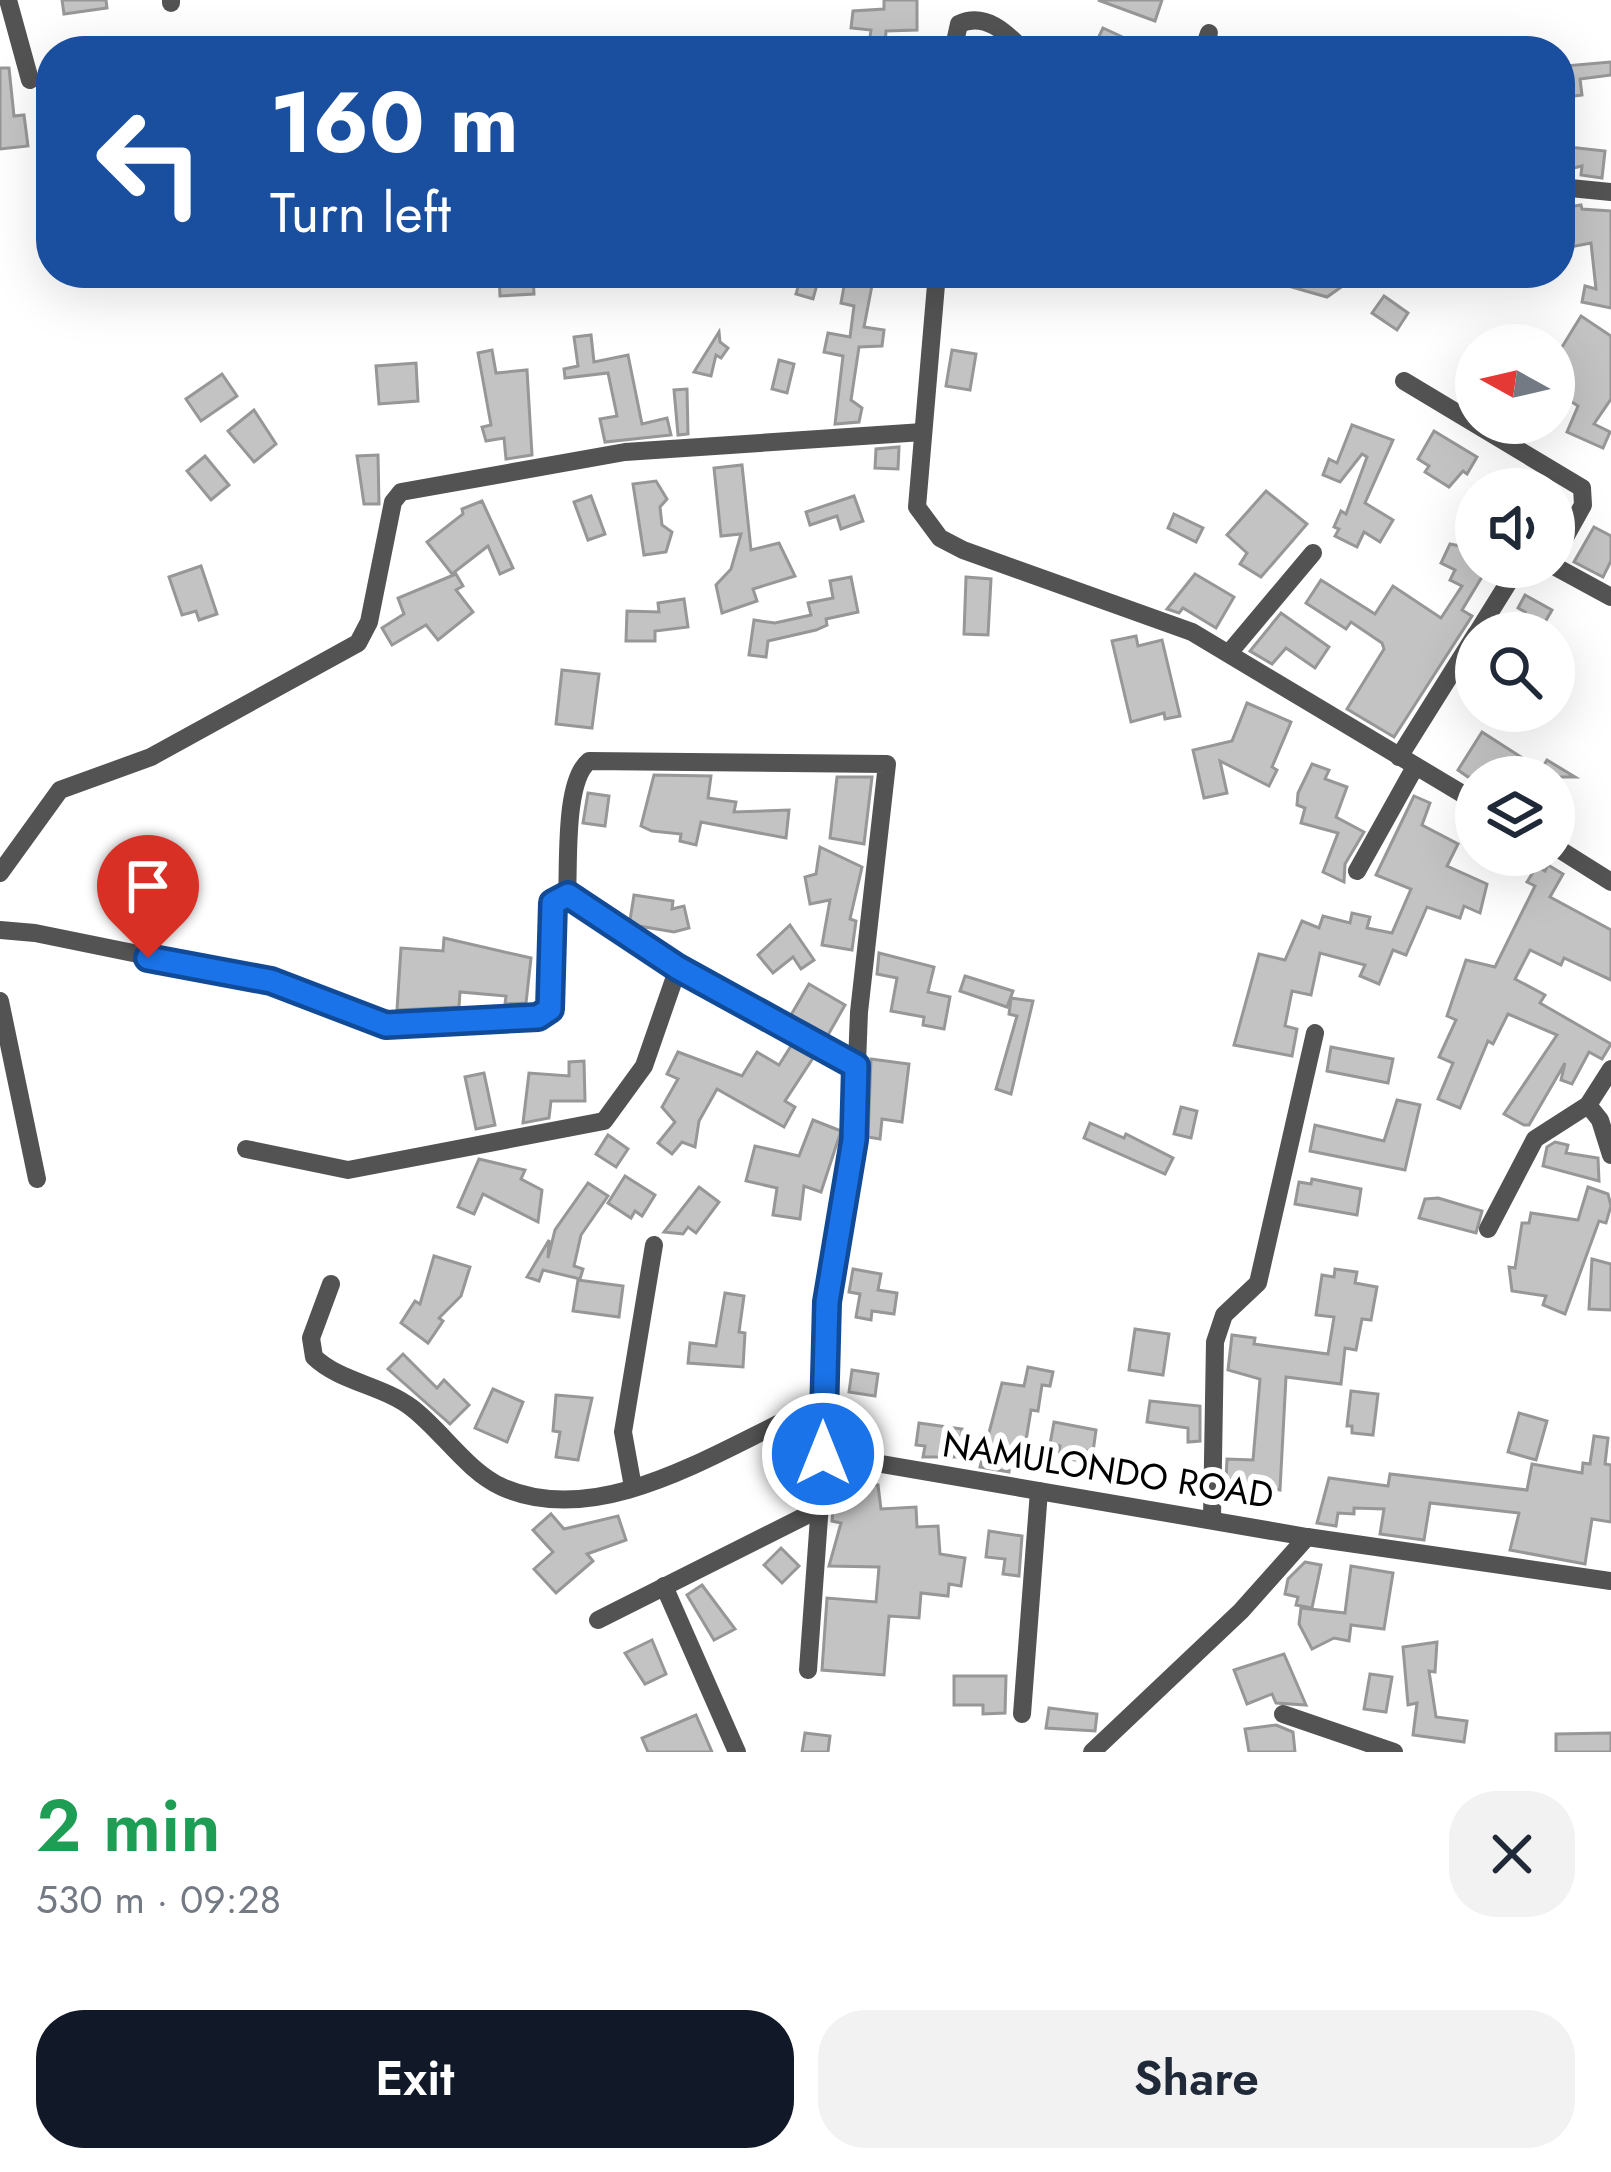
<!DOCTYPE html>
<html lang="en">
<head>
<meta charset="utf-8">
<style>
	body { margin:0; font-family:Jost,sans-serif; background:#f2f2f3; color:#1f2937; height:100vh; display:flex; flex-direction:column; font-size:45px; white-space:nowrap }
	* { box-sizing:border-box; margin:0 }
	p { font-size:39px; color:#747a83 }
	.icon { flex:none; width:66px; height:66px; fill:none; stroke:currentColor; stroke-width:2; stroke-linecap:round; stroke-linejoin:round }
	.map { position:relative; height:1752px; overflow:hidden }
	.sheet { display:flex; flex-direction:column; background:#fff; flex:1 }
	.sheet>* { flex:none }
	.banner { position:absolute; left:36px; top:36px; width:1539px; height:252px; border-radius:48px; box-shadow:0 12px 48px #0002; background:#1a4fa0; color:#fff; overflow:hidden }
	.needle { width:78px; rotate:278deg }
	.tools { position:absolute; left:1455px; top:324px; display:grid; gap:24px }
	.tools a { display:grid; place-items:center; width:120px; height:120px; border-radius:50%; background:#fff; box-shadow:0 12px 48px #0002; font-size:60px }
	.pin { position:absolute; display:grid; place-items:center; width:102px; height:102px; color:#fff; margin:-123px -51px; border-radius:50% 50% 50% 0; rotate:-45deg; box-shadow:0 0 12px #0007 }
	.pin .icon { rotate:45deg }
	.me { position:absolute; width:132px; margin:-66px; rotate:0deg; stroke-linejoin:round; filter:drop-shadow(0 0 9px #0008) }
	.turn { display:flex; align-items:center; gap:42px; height:252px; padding:0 36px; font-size:54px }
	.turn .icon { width:156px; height:156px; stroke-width:2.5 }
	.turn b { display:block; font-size:84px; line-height:102px }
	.round { display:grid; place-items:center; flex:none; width:126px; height:126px; border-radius:48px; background:#f2f2f3 }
	.overview { display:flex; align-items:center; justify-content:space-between; height:204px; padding:0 36px }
	h1 { font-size:72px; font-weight:600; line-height:90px; color:#1e9e55 }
	.cta { display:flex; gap:24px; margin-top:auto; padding:24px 36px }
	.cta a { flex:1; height:138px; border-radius:48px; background:#111827; color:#fff; font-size:48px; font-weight:600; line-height:138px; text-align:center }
	.cta a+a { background:#f2f2f3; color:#1f2937 }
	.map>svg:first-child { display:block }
</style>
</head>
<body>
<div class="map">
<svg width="1611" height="1752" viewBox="0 0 1611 1752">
	<rect width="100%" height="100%" fill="#fff"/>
	<g fill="#c3c3c3" stroke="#979797" stroke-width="3">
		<path d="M62,0H106L107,8L64,14Z"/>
		<path d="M884,0H917V30L886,31L885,46L869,44L871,30L851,28L853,11L884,9Z"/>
		<path d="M1098,0H1162L1155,21Z"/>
		<path d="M1103,28L1153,51H1092Z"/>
		<path d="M1611,62V75L1580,79L1582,95L1567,97L1564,66Z"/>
		<path d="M0,68H9L14,116L24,115L28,146L0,149Z"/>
		<path d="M1560,146L1605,151L1602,178L1581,175L1582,166L1560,171Z"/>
		<path d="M1581,205L1582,209L1611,211V308L1582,302L1585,286L1596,289L1591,243L1560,249L1561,208Z"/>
		<path d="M499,273H533L534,294L500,296Z"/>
		<path d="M802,273L874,275L864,327L884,330L882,346L859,347L851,400L862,408L859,422L835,424L843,356L824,352L828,333L850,337L854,306L841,303L844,286L818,281L813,299L796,294Z"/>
		<path d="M1309,273H1361L1327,297L1288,286Z"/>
		<path d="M1384,296L1408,313L1397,330L1372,313Z"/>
		<path d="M1581,316L1611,336V399L1594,424L1610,432L1603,448L1567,432L1578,406L1554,390V360Z"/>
		<path d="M719,332L720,342L728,348L721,358L716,355L711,376L694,372Z"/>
		<path d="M591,335L594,362L628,355L642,424L667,418L671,435L605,442L600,419L617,416L608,373L565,378L564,369L578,366L574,337Z"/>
		<path d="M492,350L496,373L527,370L532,455L506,459L504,438L486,441L482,427L491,425L478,353Z"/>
		<path d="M952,350L976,354L970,390L946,386Z"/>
		<path d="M779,360L794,364L787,393L772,389Z"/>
		<path d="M416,363L418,401L379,404L376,366Z"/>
		<path d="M222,374L237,396L201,421L186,399Z"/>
		<path d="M687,389L688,434L678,435L674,390Z"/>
		<path d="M254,410L276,444L254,462L228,431Z"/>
		<path d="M1352,425L1393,440L1365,503L1393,520L1380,542L1364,532L1357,547L1335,536L1339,529L1334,527L1341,511L1346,514L1367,457L1362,454L1340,482L1323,475L1329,459L1337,463Z"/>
		<path d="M1434,431L1477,457L1467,474L1463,471L1449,487L1425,472L1429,466L1418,459Z"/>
		<path d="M899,447L898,469L875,468L876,449Z"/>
		<path d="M378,455L379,504H364L357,456Z"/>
		<path d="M205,456L229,485L211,500L187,471Z"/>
		<path d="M742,465L751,550L779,543L795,576L753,589L757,601L722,613L716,585L731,569L741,534L721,536L714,468Z"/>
		<path d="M656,481L667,499L660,507L662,525L672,532L666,552L644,555L633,484Z"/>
		<path d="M1266,491L1307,524L1261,577L1240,564L1247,553L1227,535Z"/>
		<path d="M591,496L605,534L588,540L574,502Z"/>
		<path d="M854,496L863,521L841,529L837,516L810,525L806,512Z"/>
		<path d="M482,501L513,568L500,574L488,546L452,574L427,542L463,514L462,509Z"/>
		<path d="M1174,514L1203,528L1196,542L1168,528Z"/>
		<path d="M1594,527L1611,536V561L1603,577L1574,562Z"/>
		<path d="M1450,544L1476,549V567H1488L1462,610L1472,616L1394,737L1347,709L1384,649L1382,643L1351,622L1346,629L1306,603L1321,580L1375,614L1393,586L1441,618L1462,586L1450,580L1455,570L1441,563Z"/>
		<path d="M201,566L217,614L199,620L196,611L182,615L169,577Z"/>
		<path d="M456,574L463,586L456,590L473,612L438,640L426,625L392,645L382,628L404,614L398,598Z"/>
		<path d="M1195,574L1234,597L1216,628L1183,608L1179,613L1167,609Z"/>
		<path d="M851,577L858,612L826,619L827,625L816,630L768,641L766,657L749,655L754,620L775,623L811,615L808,603L833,598L830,581Z"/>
		<path d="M966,577L991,579L988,635L964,634Z"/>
		<path d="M1525,595L1552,610L1541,629L1521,618L1525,612L1518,608Z"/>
		<path d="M684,599L688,627L655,631V641H626L627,611L659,612L658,603Z"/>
		<path d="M1281,613L1329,647L1315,668L1286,648L1272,664L1250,651Z"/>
		<path d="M1136,636L1138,646L1162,640L1180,716L1165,719L1164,713L1131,722L1112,641Z"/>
		<path d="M562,670L599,674L592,728L556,724Z"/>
		<path d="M1247,703L1291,722L1272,767L1277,770L1269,786L1220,761L1227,793L1204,798L1193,750L1232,741Z"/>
		<path d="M1482,732L1541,770L1547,760L1575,777H1510L1490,765L1482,777H1468L1458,770Z"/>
		<path d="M1312,764L1329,770L1325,779L1347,787L1336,817L1364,832L1345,864L1344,882L1323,872L1338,833L1301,823L1305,808L1297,805L1298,793Z"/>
		<path d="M654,775L711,776L708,798L736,802L734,812L789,810L786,838L701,822L696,845L680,841L681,834L652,831L641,826Z"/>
		<path d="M837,777H872L864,844L830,838Z"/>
		<path d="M588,793L609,796L605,826L583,823Z"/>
		<path d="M1414,796L1430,803L1422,825L1458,844L1447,866L1487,884L1480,913L1464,906L1460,918L1427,907L1406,955L1393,950L1379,984L1360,976L1365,965L1320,953L1311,995L1292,991L1285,1026L1297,1029L1292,1056L1234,1045L1259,954L1285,960L1302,921L1319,928L1323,916L1350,923L1352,913L1370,917L1367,928L1392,933L1411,889L1376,875Z"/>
		<path d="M820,847L862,867L850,919L856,921L852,950L822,945L830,900L810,904L805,877L816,874Z"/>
		<path d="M1548,865L1563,874L1550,897L1611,930V980L1564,958L1561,965L1530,950L1515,979L1545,995L1540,1003L1611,1044L1602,1059L1589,1052L1572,1084L1561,1080L1565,1063L1529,1125H1524L1504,1114L1557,1035L1508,1014L1493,1044L1488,1041L1460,1108L1438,1099L1453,1063L1439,1057L1456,1020L1447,1016L1466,960L1495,967L1535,886L1527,882L1537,866L1545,871Z"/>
		<path d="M634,895L673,901L672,909L684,906L689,928L674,932L639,926L630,920Z"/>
		<path d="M790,925L814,960L801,969L793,957L773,973L758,955Z"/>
		<path d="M444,938L531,958L526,1003L505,1004L506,996L460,992L459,1007L397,1010L401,948L443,951Z"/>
		<path d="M879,953L934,967L928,992L950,997L944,1029L923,1025L924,1017L891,1011L897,978L877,974Z"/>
		<path d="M965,976L1013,991L1007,1007L960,991Z"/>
		<path d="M809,984L845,1005L828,1035L791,1015Z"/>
		<path d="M1011,998L1033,1001L1011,1094L996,1089L1017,1016L1009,1014Z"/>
		<path d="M791,1046L813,1058L785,1101L795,1107L784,1127L717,1089L699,1121L695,1147L682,1142L672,1154L658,1143L675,1122L662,1107L678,1079L667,1074L678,1052L742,1076L757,1052L779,1065Z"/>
		<path d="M1331,1047L1393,1059L1388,1083L1327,1071Z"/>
		<path d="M871,1059L909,1064L902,1122L882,1119L880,1139L868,1137Z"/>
		<path d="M584,1061L585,1101H551L549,1118L523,1123L529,1073L569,1076V1062Z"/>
		<path d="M484,1073L495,1125L476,1129L465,1077Z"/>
		<path d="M1397,1100L1420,1105L1405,1170L1310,1151L1315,1125L1384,1141Z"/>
		<path d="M1181,1107L1197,1111L1191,1138L1174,1134Z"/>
		<path d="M813,1120L841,1131L821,1192L804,1186L800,1219L773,1215L777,1188L746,1181L755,1146L799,1156Z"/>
		<path d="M1090,1123L1124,1138L1126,1134L1173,1158L1165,1174L1084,1138Z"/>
		<path d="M608,1135L628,1149L616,1167L596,1154Z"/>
		<path d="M1555,1142L1568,1145L1566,1153L1598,1158L1599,1181L1543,1166L1547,1147Z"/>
		<path d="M479,1159L525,1170L521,1179L542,1190L538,1222L483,1194L474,1214L458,1207Z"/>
		<path d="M625,1176L655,1195L642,1216L635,1211L631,1218L608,1203Z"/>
		<path d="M1312,1179L1361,1189L1357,1215L1295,1204L1299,1182L1311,1184Z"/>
		<path d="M588,1183L608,1196L581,1235L574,1266L583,1269L580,1279L543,1270L539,1281L527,1277L549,1240L548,1258L555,1230Z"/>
		<path d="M699,1187L719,1202L696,1233L688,1227L683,1234L664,1232Z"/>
		<path d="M1588,1187L1608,1194L1611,1206L1606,1223L1599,1221L1565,1314L1543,1305L1546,1296L1512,1291L1509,1267L1515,1268L1522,1223H1529L1531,1213L1578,1220Z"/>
		<path d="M1438,1198L1482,1211L1476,1233L1419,1218L1425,1199Z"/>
		<path d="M434,1256L470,1267L461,1296L439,1318L443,1321L428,1343L401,1323L415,1301L420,1304Z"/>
		<path d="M1592,1259L1611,1264V1310L1589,1309Z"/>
		<path d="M853,1269L881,1274L878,1290L897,1293L894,1314L872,1311L871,1320L856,1317L860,1294L849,1292Z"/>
		<path d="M1335,1269L1357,1272L1355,1283L1377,1287L1371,1320L1362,1319L1356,1350L1345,1348L1341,1384L1286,1377L1280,1490L1238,1484L1239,1480L1226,1479L1227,1459L1253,1460L1260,1379L1228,1370L1232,1335L1255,1338L1254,1344L1328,1354L1334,1317L1316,1315L1322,1275L1334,1277Z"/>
		<path d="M578,1280L623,1286L619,1317L573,1311Z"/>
		<path d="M725,1293L744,1296L739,1332L745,1333L743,1367L688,1363L690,1343L716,1346Z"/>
		<path d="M1135,1329L1169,1334L1163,1375L1129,1370Z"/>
		<path d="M403,1354L437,1388L444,1380L469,1405L450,1424L388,1369Z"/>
		<path d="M1028,1367L1053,1372L1050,1386L1042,1385L1038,1411L1031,1410L1022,1465L1010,1463L1009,1472L980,1467L1002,1383L1024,1386Z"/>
		<path d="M852,1370L878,1374L875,1396L849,1392Z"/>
		<path d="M493,1389L523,1402L507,1442L475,1428Z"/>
		<path d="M1351,1391L1378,1394L1373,1435L1352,1433V1426H1347Z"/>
		<path d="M556,1395L592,1398L578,1460L556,1457L560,1432L553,1431Z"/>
		<path d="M1150,1401L1200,1406V1441L1188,1442V1428L1147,1422Z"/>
		<path d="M1519,1413L1547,1421L1536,1460L1508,1452Z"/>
		<path d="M1054,1422L1096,1430L1093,1452L1077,1449L1075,1460L1058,1457L1060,1446L1050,1444Z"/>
		<path d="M842,1423L871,1427L869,1445L839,1442Z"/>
		<path d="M919,1423L962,1429L958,1457H923L925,1446L916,1445Z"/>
		<path d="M1594,1436L1608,1438L1605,1464L1611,1465V1522L1592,1519L1585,1564L1510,1550L1519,1513L1430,1503L1424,1540L1380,1534L1384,1509L1354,1508V1514L1338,1513L1336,1526L1317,1523L1329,1478L1388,1486L1390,1474L1527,1490L1532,1464L1582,1473L1583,1463L1590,1464Z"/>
		<path d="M835,1484L878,1485L881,1509L916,1507L917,1527L938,1526L940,1554L965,1558L961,1586L949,1584L948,1596L921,1593L919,1618L889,1616L884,1675L822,1670L827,1598L876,1602L879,1567L829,1566L841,1523L832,1521Z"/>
		<path d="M551,1514L564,1529L618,1516L626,1540L587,1554L593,1561L556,1593L534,1569L553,1552L533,1530Z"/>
		<path d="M989,1531L1022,1536L1019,1576L1003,1574L1005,1559L986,1557Z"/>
		<path d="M781,1548L799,1566L782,1583L764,1565Z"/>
		<path d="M1305,1562L1321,1565L1312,1608L1296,1605L1298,1597L1285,1594L1288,1579Z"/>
		<path d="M1351,1566L1393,1573L1384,1629L1351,1625L1349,1641L1334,1638L1312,1649L1299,1624L1301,1608L1345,1613Z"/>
		<path d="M702,1585L735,1629L714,1640L687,1595Z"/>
		<path d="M652,1640L666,1674L645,1684L625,1653Z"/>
		<path d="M1437,1642L1435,1672L1429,1671L1436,1717L1467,1721L1464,1742L1413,1735L1417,1703L1408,1705L1403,1647Z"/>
		<path d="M1284,1654L1306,1705L1276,1703L1272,1694L1247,1704L1234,1670Z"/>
		<path d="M1370,1674L1392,1677L1386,1712L1364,1709Z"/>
		<path d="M954,1676H1006L1005,1713L983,1714V1705H954Z"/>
		<path d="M1049,1708L1097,1714L1095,1731L1046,1728Z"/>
		<path d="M696,1715L712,1752H648L642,1738Z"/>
		<path d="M1276,1725L1293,1732L1295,1752H1249L1245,1729Z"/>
		<path d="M805,1733L830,1736L828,1752H802Z"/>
		<path d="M1611,1733V1752H1556V1734Z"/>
	</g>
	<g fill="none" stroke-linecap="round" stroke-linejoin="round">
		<g stroke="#535353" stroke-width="18">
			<path d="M8,0L30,80"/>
			<path d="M171,0V3"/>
			<path d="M953,51L959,24C985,12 1006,32 1024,51"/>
			<path d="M1203,51L1209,33"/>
			<path d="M1560,187L1611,192"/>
			<path d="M937,273L917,507L940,538L963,550L1192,632L1476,802"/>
			<path d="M1404,381L1582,488L1583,505L1554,557"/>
			<path d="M1554,566L1611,597"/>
			<path d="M1477,633L1518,567"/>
			<path d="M1229,653L1313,553"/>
			<path d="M1399,757L1476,634"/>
			<path d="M1554,846L1611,882"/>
			<path d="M1357,871L1415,767"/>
			<path d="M0,873L60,790L151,757L358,643L369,622L393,502L401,492L625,452L923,432"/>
			<path d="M567,895C569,863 564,781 589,761L887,764L859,1012L854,1140L827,1302L822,1476L808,1670"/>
			<path d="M567,895L678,968L856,1066"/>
			<path d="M0,930L35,933L271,981L386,1025L546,1015L553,903L567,895"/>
			<path d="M0,1001L37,1179"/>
			<path d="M1588,1105L1600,1120L1611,1155"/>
			<path d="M246,1149L348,1170L604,1121L644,1066L678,968"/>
			<path d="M1488,1229L1535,1139L1588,1105L1611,1069"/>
			<path d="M331,1284L311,1338L314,1357C340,1382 382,1385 412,1408C442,1431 467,1471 502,1487C598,1530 714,1453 799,1414L823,1411"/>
			<path d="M823,1454L1307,1537L1611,1581"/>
			<path d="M633,1487L623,1432L654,1245"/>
			<path d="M1212,1518L1215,1342L1224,1315L1258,1283L1315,1033"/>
			<path d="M664,1586L737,1752"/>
			<path d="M598,1620L821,1508"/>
			<path d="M1022,1714L1039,1491"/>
			<path d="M1283,1714L1394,1752"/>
			<path d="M1092,1752L1241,1611L1307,1537"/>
		</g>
	</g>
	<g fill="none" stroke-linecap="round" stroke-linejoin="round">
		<g stroke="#114b97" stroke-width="30">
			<path id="route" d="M148,958L271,981L386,1025L538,1017L550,1009L553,903L568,895L678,968L856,1066L854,1140L827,1302L823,1454"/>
		</g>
		<use href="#route" stroke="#1a73e8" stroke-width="21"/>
	</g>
	<g text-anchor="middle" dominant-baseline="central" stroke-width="12" stroke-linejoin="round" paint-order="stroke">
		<g font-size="36" fill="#000" stroke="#fff">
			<text transform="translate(1108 1469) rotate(9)">NAMULONDO ROAD</text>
		</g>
	</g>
</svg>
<div class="tools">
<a><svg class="needle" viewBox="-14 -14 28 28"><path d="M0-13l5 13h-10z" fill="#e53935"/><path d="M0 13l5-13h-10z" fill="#747a83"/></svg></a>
<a><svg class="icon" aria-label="sound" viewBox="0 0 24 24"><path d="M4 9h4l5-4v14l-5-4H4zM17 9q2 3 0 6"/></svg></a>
<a><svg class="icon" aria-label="search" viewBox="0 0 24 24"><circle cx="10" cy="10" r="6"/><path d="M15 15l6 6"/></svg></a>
<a><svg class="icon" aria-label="layers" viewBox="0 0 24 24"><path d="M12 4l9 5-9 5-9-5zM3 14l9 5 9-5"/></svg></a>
</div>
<div class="pin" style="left:148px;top:958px;background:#d93025"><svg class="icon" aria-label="arrive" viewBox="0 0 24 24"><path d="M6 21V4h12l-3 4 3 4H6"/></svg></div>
<svg class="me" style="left:823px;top:1454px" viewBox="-20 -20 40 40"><circle r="17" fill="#1a73e8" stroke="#fff" stroke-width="3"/><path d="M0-11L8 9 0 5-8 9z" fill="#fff"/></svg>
<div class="banner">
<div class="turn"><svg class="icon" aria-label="left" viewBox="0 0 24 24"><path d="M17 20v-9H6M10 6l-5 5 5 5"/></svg><div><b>160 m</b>Turn left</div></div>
</div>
</div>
<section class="sheet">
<div class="overview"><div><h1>2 min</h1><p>530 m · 09:28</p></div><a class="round"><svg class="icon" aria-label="close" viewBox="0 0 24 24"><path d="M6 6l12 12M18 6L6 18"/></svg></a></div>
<div class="cta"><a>Exit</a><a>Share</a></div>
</section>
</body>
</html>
